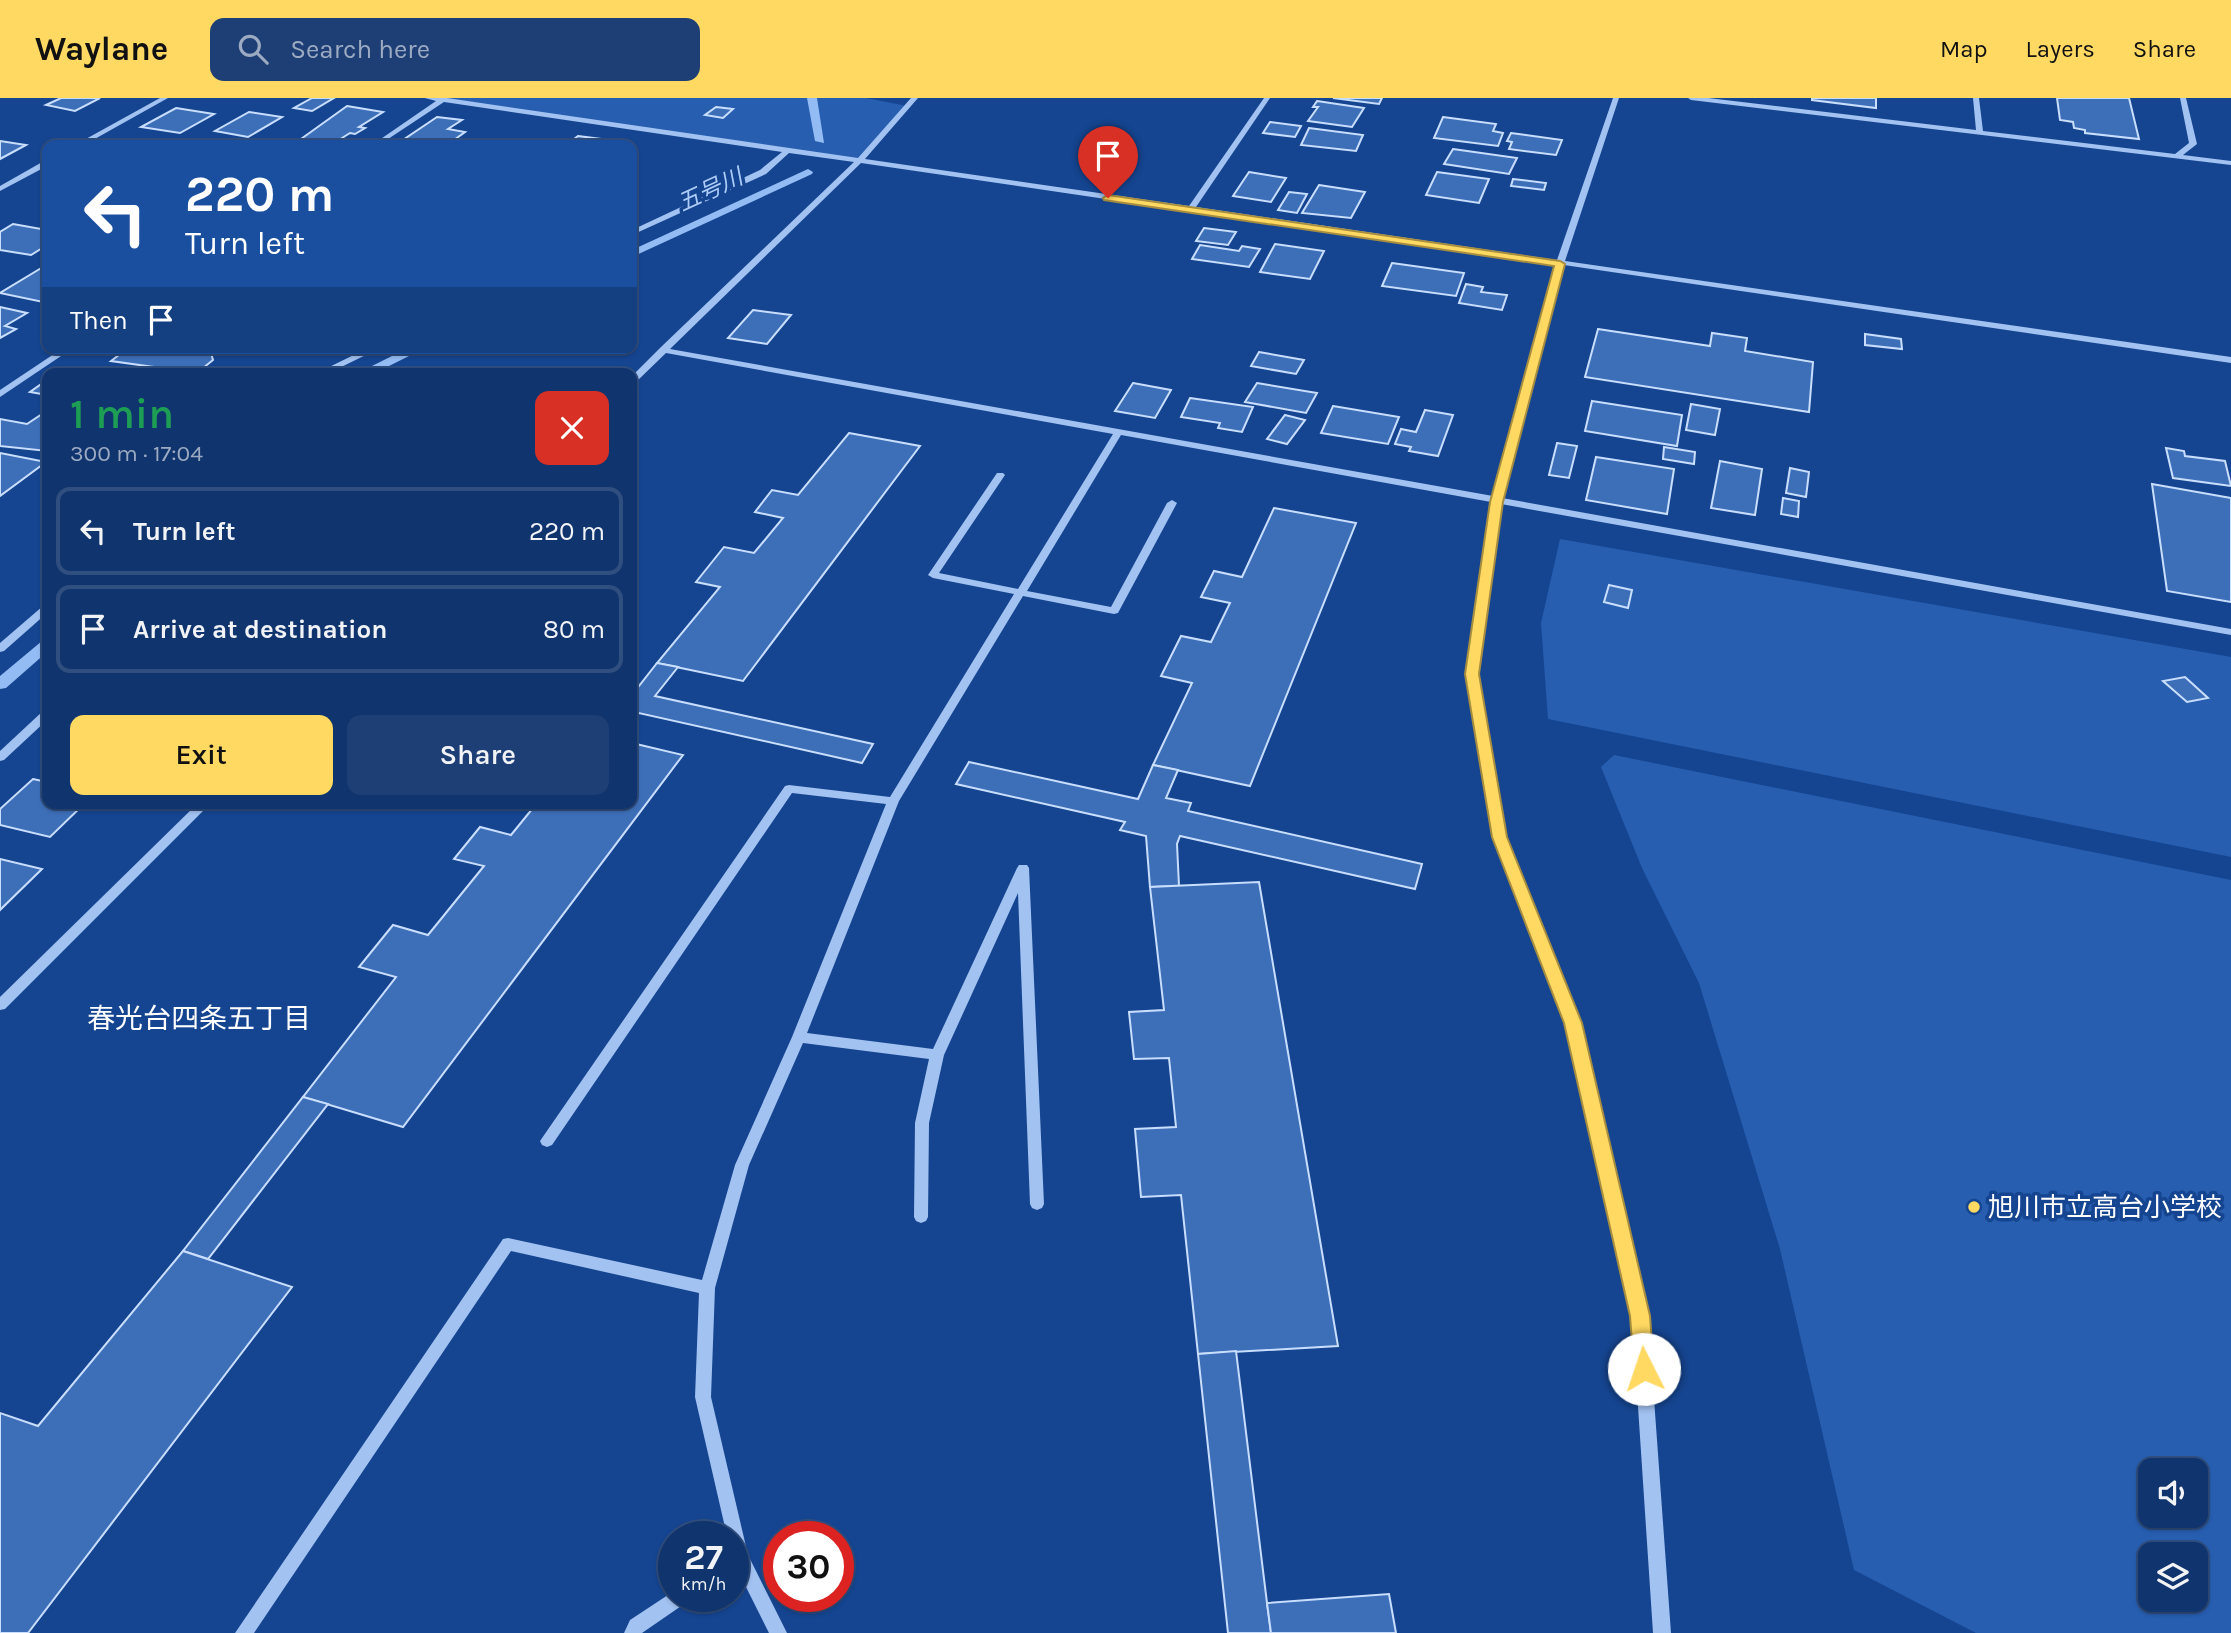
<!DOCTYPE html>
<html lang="en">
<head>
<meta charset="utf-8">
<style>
	body { margin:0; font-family:Karla,"Noto Sans JP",sans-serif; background:#1e3f75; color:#f1f3f6; height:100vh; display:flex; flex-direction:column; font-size:26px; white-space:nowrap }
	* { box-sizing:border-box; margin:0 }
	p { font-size:23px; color:#9caac2 }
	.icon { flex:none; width:38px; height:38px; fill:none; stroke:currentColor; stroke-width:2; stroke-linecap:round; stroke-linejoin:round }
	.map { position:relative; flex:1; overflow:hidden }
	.side { position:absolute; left:42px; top:270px; width:595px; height:441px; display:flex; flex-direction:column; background:#10346d; border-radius:14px; box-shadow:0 2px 5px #0004,0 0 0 2px #304f80 }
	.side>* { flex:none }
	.hud { position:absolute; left:42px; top:42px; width:595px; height:214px; border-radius:14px; box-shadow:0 2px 5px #0004,0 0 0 2px #304f80; background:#1a4fa0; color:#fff; overflow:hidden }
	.controls { position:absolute; left:2138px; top:1360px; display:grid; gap:14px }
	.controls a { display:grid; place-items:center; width:70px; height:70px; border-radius:14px; background:#10346d; box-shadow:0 2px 5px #0004,0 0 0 2px #304f80; font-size:35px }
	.speed { position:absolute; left:658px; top:1423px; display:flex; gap:14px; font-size:35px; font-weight:700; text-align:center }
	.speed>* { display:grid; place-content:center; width:91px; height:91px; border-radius:50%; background:#10346d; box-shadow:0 2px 5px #0004,0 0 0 2px #304f80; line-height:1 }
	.speed small { font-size:18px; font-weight:400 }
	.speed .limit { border:10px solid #d22; background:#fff; color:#111 }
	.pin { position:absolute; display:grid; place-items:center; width:60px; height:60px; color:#fff; margin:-72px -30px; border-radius:50% 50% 50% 0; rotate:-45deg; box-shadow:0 0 7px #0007 }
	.pin .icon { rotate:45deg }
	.me { position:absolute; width:77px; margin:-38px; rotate:356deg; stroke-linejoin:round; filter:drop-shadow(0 0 5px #0008) }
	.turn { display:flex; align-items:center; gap:24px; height:147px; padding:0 28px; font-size:32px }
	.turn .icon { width:91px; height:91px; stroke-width:2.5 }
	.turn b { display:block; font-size:49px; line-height:60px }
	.then { display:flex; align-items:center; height:66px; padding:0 28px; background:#0003; gap:14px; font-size:26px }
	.round { display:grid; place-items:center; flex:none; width:74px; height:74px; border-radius:14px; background:#1e3f75 }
	.overview { display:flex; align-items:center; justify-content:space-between; height:119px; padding:0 28px }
	h1 { font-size:42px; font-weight:600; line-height:52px; color:#1e9e55 }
	.primary-button { display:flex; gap:14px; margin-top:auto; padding:14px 28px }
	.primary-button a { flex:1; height:80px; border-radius:14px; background:#ffd962; color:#111; font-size:28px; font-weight:600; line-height:80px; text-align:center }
	.primary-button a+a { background:#1e3f75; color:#f1f3f6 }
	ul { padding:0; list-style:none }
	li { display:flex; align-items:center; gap:21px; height:88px; margin:0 14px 10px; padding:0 14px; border:4px solid #304f80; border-radius:14px }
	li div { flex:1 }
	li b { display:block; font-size:26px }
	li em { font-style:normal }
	header { display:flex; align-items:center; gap:42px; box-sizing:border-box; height:98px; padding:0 35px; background:#ffd962; color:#111 }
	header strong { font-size:33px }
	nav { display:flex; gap:38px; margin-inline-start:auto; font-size:24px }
	.search { width:490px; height:63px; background:#1e3f75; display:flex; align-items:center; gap:18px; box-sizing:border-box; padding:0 24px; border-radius:14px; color:#9caac2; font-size:26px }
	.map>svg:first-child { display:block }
</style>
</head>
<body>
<header>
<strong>Waylane</strong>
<div class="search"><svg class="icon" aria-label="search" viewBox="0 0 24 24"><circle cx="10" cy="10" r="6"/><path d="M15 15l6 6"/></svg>Search here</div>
<nav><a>Map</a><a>Layers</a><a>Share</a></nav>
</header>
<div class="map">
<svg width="2231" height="1535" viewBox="0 0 2231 1535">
	<rect width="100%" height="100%" fill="#154591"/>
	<g fill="#275eb0" fill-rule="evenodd">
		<path d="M424,0H866L907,8L860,62Z"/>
		<path d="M1560,441L2231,559V759L1548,621L1541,525Z"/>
		<path d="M1614,657L2231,782V1535H1976L1854,1472L1780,1151L1699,885L1642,770L1601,669ZM2151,1372H2196V1418H2151ZM2151,1456H2196V1502H2151Z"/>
	</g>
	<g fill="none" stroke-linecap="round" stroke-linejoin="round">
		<g fill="#94bcf4" fill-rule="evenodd">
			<path d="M807,0H817L824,45L815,43Z"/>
			<path d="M808,71L813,74L812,76L632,159V152Z"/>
			<path d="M408,250H425L375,275H358Z"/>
			<path d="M47,541V554L6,590L0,591V578L42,543Z"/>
		</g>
	</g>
	<g fill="#3d6fb9" stroke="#c9defc" stroke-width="2">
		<path d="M61,0H100L75,13L46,7Z"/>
		<path d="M312,0H334L312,13L294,10Z"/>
		<path d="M1333,0H1382L1379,6Z"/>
		<path d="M1812,0H1876V10L1812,2Z"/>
		<path d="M2057,0H2129L2139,41L2085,35V32L2074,30L2073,24L2060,22Z"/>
		<path d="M1317,3L1364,10L1352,29L1308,23L1318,9H1313Z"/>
		<path d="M347,8L383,14L359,29L365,30L355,36L350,35L331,47L294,46Z"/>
		<path d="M716,9L733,11L723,20L705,17Z"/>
		<path d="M176,10L214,16L180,35L141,29Z"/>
		<path d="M249,14L282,19L248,39L215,33Z"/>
		<path d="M437,19L462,22L448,31L465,34L447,47L400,44Z"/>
		<path d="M1443,19L1496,26L1493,33L1503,35L1498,48L1434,40Z"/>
		<path d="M1270,24L1301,28L1295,39L1263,35Z"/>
		<path d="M1309,30L1363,37L1356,53L1301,47Z"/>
		<path d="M1511,35L1562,42L1556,57L1509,51L1512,44L1507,43Z"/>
		<path d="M578,38L601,41L593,47H566Z"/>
		<path d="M0,43L26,47L0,61Z"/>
		<path d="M1453,51L1517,60L1509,76L1444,66Z"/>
		<path d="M1249,74L1286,80L1271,104L1233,98Z"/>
		<path d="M1437,74L1489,81L1479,105L1426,97Z"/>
		<path d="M1513,81L1546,85L1544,92L1511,88Z"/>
		<path d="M1319,87L1365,94L1351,120L1302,115Z"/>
		<path d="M1289,94L1307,96L1297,115L1278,112Z"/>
		<path d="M13,126L47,132V147L31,157L0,152V134Z"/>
		<path d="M1204,130L1236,134L1228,147L1196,143Z"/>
		<path d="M1275,146L1324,153L1310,181L1260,174Z"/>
		<path d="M1200,147L1239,153L1242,148L1260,151L1249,169L1192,161Z"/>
		<path d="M1392,165L1464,175L1456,198L1382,188Z"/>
		<path d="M43,169L47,170V201L43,204L0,195Z"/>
		<path d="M1466,186L1483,189L1481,194L1507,197L1502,212L1459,205Z"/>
		<path d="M0,209L27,215L5,228L16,231L0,240Z"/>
		<path d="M753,212L791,217L767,246L728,240Z"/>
		<path d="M1598,231L1710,248L1712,235L1747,240L1745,253L1813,264L1809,314L1585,279Z"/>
		<path d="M1865,236L1901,241L1902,251L1865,247Z"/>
		<path d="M128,250H172L169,253L182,255L188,250H198L210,252L213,262L197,275L111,263Z"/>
		<path d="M1259,254L1304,262L1296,276L1251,268Z"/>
		<path d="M47,282V297L30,294Z"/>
		<path d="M1133,285L1171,292L1155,320L1115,313Z"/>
		<path d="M1257,285L1317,295L1306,315L1245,304Z"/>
		<path d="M1190,300L1253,309L1242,334L1218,330L1220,325L1181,319Z"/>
		<path d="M1592,303L1682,317L1677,348L1585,333Z"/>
		<path d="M1691,306L1720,311L1715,337L1686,332Z"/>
		<path d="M1333,308L1399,319L1388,346L1321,335Z"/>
		<path d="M1425,312L1453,317L1438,358L1409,353L1411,349L1395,346L1401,331L1416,334Z"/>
		<path d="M42,316L47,317V353L0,348V321L27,326Z"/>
		<path d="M1285,317L1305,322L1287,346L1267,341Z"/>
		<path d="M849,335L920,348L743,583L657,565L720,489L696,484L724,449L754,455L783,420L755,414L772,392L798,397Z"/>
		<path d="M1557,345L1577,348L1569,380L1549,377Z"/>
		<path d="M1664,349L1695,354L1694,366L1663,361Z"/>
		<path d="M2166,350L2184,353L2185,358L2225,363L2231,388L2173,380Z"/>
		<path d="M0,355L46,364L0,398Z"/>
		<path d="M1596,359L1674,371L1667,416L1586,402Z"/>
		<path d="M1720,363L1762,371L1755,417L1711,410Z"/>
		<path d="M1790,370L1809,374L1806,399L1786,395Z"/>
		<path d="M2152,386L2231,400V504L2167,493Z"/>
		<path d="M1783,400L1799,403L1798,419L1781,416Z"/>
		<path d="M1274,410L1356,425L1250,688L1153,667L1192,585L1161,578L1181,538L1211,544L1230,505L1201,499L1214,473L1242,479Z"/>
		<path d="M1609,487L1632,492L1628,510L1604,504Z"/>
		<path d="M657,565L678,569L655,598L873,646L862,665L639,615L632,625V592L635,593Z"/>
		<path d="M2185,579L2208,600L2187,604L2163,583Z"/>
		<path d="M632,645L683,657L403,1029L303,999L396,879L359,869L393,827L428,837L484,768L454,761L480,729L511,737L537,705H632Z"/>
		<path d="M969,664L1138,701L1153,667L1178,672L1166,700L1191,705L1188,713L1422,766L1415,791L1180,738L1177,746L1179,788L1150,789L1146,738L1120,732L1125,724L956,686Z"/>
		<path d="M33,681L47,684V705H85L50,739L0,727V711Z"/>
		<path d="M0,761L42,771L0,812Z"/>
		<path d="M1259,784L1338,1248L1198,1256L1181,1097L1141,1099L1135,1031L1176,1029L1169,960L1134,961L1129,914L1164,912L1150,789Z"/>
		<path d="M303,999L328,1006L208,1161L183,1153Z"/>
		<path d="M183,1153L292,1189L28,1535H0V1315L38,1328Z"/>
		<path d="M1236,1253L1267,1505L1271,1535H1228L1198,1256Z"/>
		<path d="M1389,1496L1396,1535H1271L1267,1505Z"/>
	</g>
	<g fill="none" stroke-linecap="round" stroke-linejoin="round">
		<g fill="#a2c2f1" fill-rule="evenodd">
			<path d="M160,0H168L84,47H75Z"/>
			<path d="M425,0H447L858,60L911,0H918L865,61L1189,108L1264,0H1270L1196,109L1557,162L1613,0H1619L1565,163L2231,259V265L1564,167L1502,400L2231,531V537L1501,406L1477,576L1505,739L1580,925L1648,1218L1671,1535H1653L1632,1218L1566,925L1493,739L1467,576L1491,404L1121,337L1027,493L1111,509L1167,405L1172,402L1177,405L1118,515L1114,516L1023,498L899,703L807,935L933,951L1017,770L1019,767H1027L1029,770L1044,1106L1042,1110L1037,1112L1032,1110L1030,1106L1018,795L944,957L929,1025L928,1119L926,1123L921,1125L916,1123L914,1119L915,1025L929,961L803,945L749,1067L715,1190L711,1299L748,1457L787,1535H769L733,1463V1438H727L695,1299L699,1195L511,1153L254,1535H235L503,1141L508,1140L702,1182L735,1067L792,939L886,706L792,695L552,1047L547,1049L542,1047L540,1043L785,688L789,687L890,699L1014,496L933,480L928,477L997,375H1003L1005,377L939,475L1018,491L1113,336L666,255L635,285L632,286V278L660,250L854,64L789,55L766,76L632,137V132L760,72L782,54L444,4L379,47H372L436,3ZM861,65L1187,113L1190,115L1193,114L1556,166L1493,398L670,251Z"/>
			<path d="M1688,0H1708L1976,32L1973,0H1979L1983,33L2175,56L2189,45L2180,0H2186L2197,46L2183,57L2231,63V67L1691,2Z"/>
			<path d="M44,63H47V68L0,93V88Z"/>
			<path d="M63,250H73L0,299V292Z"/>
			<path d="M368,250H380L329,275H317Z"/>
			<path d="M47,507V515L4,553L0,554V545L43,508Z"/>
			<path d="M47,612V622L4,662L0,663V653L43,613Z"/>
			<path d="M198,705H211L5,911L0,912V899Z"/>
			<path d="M674,1493V1498H690L687,1504L642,1535H624L630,1522Z"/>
		</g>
	</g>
	<path fill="#ffd962" stroke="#a68d40" stroke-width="2" d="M1108,97L1560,163L1565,166L1503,404L1479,576L1507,739L1582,925L1650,1218L1654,1271L1651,1277L1644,1280L1637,1277L1634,1271L1630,1218L1564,925L1492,739L1465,576L1490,404L1554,168L1104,102L1103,100Z"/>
	<circle fill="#ffd962" stroke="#154591" stroke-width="2.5" cx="1974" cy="1109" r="7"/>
	<g text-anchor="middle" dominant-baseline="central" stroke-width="7" stroke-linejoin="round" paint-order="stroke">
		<g font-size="23" font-style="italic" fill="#aeccf8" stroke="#154591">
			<text transform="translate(710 92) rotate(-25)">五号川</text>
		</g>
		<g font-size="26" fill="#fff" stroke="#154591" text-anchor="start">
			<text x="1988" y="1109">旭川市立高台小学校</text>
		</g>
		<g font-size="28" fill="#fff" stroke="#154591">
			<text x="199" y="920">春光台四条五丁目</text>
		</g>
	</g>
</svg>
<div class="controls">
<a><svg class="icon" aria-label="sound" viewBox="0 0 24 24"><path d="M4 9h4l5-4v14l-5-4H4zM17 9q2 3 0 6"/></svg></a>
<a><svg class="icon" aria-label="layers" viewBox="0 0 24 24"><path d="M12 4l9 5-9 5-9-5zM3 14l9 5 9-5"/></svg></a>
</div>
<div class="speed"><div>27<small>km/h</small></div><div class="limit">30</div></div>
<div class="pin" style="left:1108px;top:100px;background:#d93025"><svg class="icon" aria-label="arrive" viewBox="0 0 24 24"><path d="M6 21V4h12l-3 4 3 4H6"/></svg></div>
<svg class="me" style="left:1644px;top:1271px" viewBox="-20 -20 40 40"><circle r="19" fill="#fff"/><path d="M0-13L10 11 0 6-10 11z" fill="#ffd962"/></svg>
<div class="hud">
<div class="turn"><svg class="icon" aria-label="left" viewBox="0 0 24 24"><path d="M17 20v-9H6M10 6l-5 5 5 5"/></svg><div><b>220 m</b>Turn left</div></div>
<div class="then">Then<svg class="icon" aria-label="arrive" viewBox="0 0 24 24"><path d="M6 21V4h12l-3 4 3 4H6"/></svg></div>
</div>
<section class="side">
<div class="overview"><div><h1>1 min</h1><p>300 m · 17:04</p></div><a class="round" style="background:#d93025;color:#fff"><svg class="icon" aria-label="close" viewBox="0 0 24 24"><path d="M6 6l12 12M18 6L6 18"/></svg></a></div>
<ul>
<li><svg class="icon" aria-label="left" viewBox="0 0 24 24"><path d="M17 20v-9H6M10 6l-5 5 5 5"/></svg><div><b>Turn left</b></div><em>220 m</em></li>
<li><svg class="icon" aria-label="arrive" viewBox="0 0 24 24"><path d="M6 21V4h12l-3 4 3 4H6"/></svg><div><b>Arrive at destination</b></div><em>80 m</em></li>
</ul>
<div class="primary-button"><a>Exit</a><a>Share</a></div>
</section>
</div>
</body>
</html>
